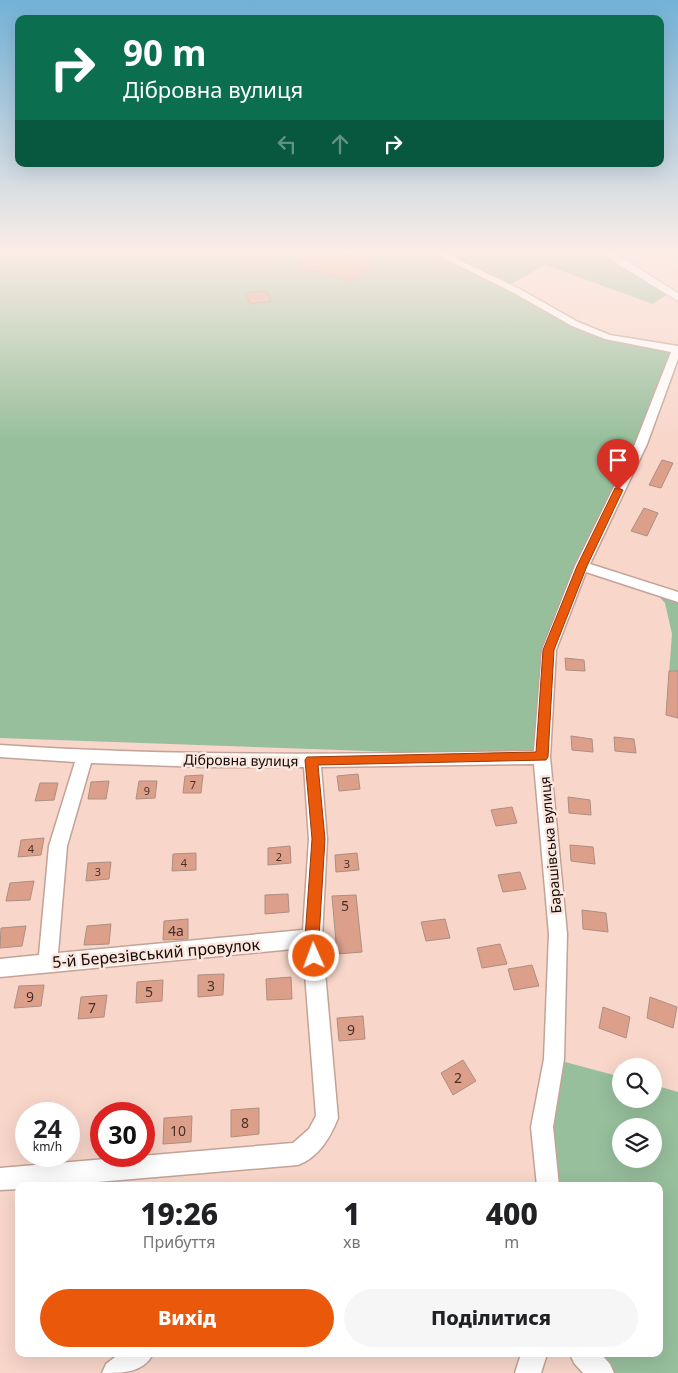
<!DOCTYPE html>
<html lang="uk">
<head>
<meta charset="utf-8">
<style>
	body { margin:0; font-family:"Noto Sans",sans-serif; background:#f6f6f6; color:#202124; height:100vh; display:flex; flex-direction:column; font-size:19px; white-space:nowrap }
	* { box-sizing:border-box; margin:0 }
	p { font-size:16px; color:#757577 }
	.icon { flex:none; width:28px; height:28px; fill:none; stroke:currentColor; stroke-width:2; stroke-linecap:round; stroke-linejoin:round }
	.map { position:relative; flex:1; overflow:hidden }
	.sheet { position:absolute; left:15px; top:1182px; width:648px; height:175px; display:flex; flex-direction:column; background:#fff; border-radius:10px; box-shadow:0 5px 20px #0002 }
	.sheet>* { flex:none }
	.top-card { position:absolute; left:15px; top:15px; width:649px; height:152px; border-radius:10px; box-shadow:0 5px 20px #0002; background:#0b6e4f; color:#fff; overflow:hidden }
	.fabs { position:absolute; left:612px; top:1058px; display:grid; gap:10px }
	.fabs a { display:grid; place-items:center; width:50px; height:50px; border-radius:50%; background:#fff; box-shadow:0 5px 20px #0002; font-size:25px }
	.speed { position:absolute; left:15px; top:1102px; display:flex; gap:10px; font-size:25px; font-weight:700; text-align:center }
	.speed>* { display:grid; place-content:center; width:65px; height:65px; border-radius:50%; background:#fff; box-shadow:0 5px 20px #0002; line-height:1 }
	.speed small { font-size:12px; font-weight:400 }
	.speed .limit { border:8px solid #d22; background:#fff; color:#111 }
	.pin { position:absolute; display:grid; place-items:center; width:42px; height:42px; color:#fff; margin:-51px -21px; border-radius:50% 50% 50% 0; rotate:-45deg; box-shadow:0 0 5px #0007 }
	.pin .icon { rotate:45deg }
	.me { position:absolute; width:55px; margin:-28px; rotate:358deg; stroke-linejoin:round; filter:drop-shadow(0 0 4px #0008) }
	.turn { display:flex; align-items:center; gap:18px; height:105px; padding:0 25px; font-size:22px }
	.turn .icon { width:65px; height:65px; stroke-width:2.5 }
	.turn b { display:block; font-size:35px; line-height:42px }
	.lanes { display:flex; align-items:center; height:48px; padding:0 25px; background:#0003; justify-content:center; gap:25px; direction:ltr }
	.lanes .off { opacity:.35 }
	.eta { display:flex; justify-content:space-evenly; align-items:center; height:85px; text-align:center }
	.eta b { font-size:30px; font-weight:800; line-height:35px }
	.button { display:flex; gap:10px; margin-top:auto; padding:10px 25px }
	.button a { flex:1; height:58px; border-radius:30px; background:#ea580c; color:#fff; font-size:20px; font-weight:800; line-height:58px; text-align:center }
	.button a+a { background:#f6f6f6; color:#202124 }
	.map>svg:first-child { display:block }
</style>
</head>
<body>
<div class="map">
<svg width="678" height="1373" viewBox="0 0 678 1373">
	<rect width="100%" height="100%" fill="#f8d6ca"/>
	<g fill="#97bf9c" fill-rule="evenodd">
		<path d="M0,250H427L608,337L677,349L549,650L542,757L0,738Z"/>
		<path d="M431,250H599L666,295L653,304L545,265L509,285Z"/>
		<path d="M651,588L678,597V676L669,674L672,634L665,603Z"/>
		<path d="M554,1059L621,1077V1099H654V1085L678,1092V1373H603L594,1354H659V1186H548L542,1127ZM621,1126H654V1159H621Z"/>
	</g>
	<g fill="#dca08a" stroke="#ad8e83">
		<path d="M228,250H279L260,262L228,254Z"/>
		<path d="M317,250H324L377,262L352,281L295,266Z"/>
		<path d="M266,291L271,301L250,304L245,293Z"/>
		<path d="M662,460L673,463L661,488L649,485Z"/>
		<path d="M644,508L658,513L647,536L631,531Z"/>
		<path d="M565,658L584,660L585,671L566,670Z"/>
		<path d="M669,671H678V718L666,715Z"/>
		<path d="M571,736L592,739L593,752L572,750Z"/>
		<path d="M614,737L634,739L636,753L615,751Z"/>
		<path d="M358,774L360,789L339,791L337,776Z"/>
		<path d="M203,775L201,793H183L185,776Z"/>
		<path d="M109,781L106,799H88L91,782Z"/>
		<path d="M139,781H157L155,798L136,799Z"/>
		<path d="M40,783H58L54,800L35,801Z"/>
		<path d="M568,797L590,800L591,815L569,813Z"/>
		<path d="M512,807L517,823L496,826L491,810Z"/>
		<path d="M44,838L41,855L18,857L21,840Z"/>
		<path d="M570,845L593,847L595,864L571,861Z"/>
		<path d="M290,846L291,863L268,865V848Z"/>
		<path d="M196,853V870L172,871L173,854Z"/>
		<path d="M357,853L359,870L336,872L335,855Z"/>
		<path d="M111,862L109,879L86,881L88,863Z"/>
		<path d="M520,872L526,889L503,892L498,875Z"/>
		<path d="M34,881L30,900L6,901L10,883Z"/>
		<path d="M288,894L289,912L265,914V895Z"/>
		<path d="M356,895L362,952L337,954L332,896Z"/>
		<path d="M582,910L606,913L608,932L583,929Z"/>
		<path d="M188,919V939L163,940L164,921Z"/>
		<path d="M445,919L450,938L426,941L421,922Z"/>
		<path d="M111,924L109,944L84,945L87,926Z"/>
		<path d="M26,926L22,946L0,948L1,928Z"/>
		<path d="M500,944L507,964L482,968L477,948Z"/>
		<path d="M532,965L539,986L514,990L508,969Z"/>
		<path d="M224,974L223,995L198,997V975Z"/>
		<path d="M291,977L292,999L267,1000L266,979Z"/>
		<path d="M163,980L162,1001L136,1003L137,982Z"/>
		<path d="M44,985L41,1006L14,1008L19,986Z"/>
		<path d="M107,995L104,1017L78,1019L81,997Z"/>
		<path d="M650,997L677,1007L673,1028L647,1018Z"/>
		<path d="M603,1007L630,1017L626,1038L599,1028Z"/>
		<path d="M363,1016L365,1039L339,1041L337,1018Z"/>
		<path d="M463,1060L476,1081L453,1095L441,1073Z"/>
		<path d="M259,1108V1134L231,1137V1110Z"/>
		<path d="M192,1116L191,1142L163,1144L164,1118Z"/>
	</g>
	<g fill="none" stroke-linecap="round" stroke-linejoin="round">
		<g stroke="#c3a397" stroke-width="3">
			<g id="minor">
				<path d="M428,250H438L520,289L578,322L610,335L678,346V359L647,444L590,564L678,592V602L586,572L556,650L550,757L567,934L564,1059L553,1127L559,1186H537L531,1127L544,1059L549,934L534,764L321,767L327,839L322,938L338,1118C330,1138 319,1157 298,1165L50,1186H19V1189L0,1190V1168L293,1143L309,1129L316,1116L303,948L0,977V959L39,955L49,846L75,762L0,757V745C178,757 356,754 534,751L542,650L575,566L635,444L671,352L605,339L572,326L514,293ZM91,763L203,767H304L309,839L303,930L58,953L67,846Z"/>
				<path d="M119,1354H153C143,1373 123,1373 102,1373L106,1364Z"/>
				<path d="M521,1354H547L541,1373H515Z"/>
				<path d="M570,1354H601L610,1364L614,1373H583L574,1363Z"/>
			</g>
		</g>
		<g stroke="#c3a397" stroke-width="2">
			<path id="tertiary" d="M602,250H613L624,259L678,293V301L616,263Z"/>
		</g>
		<use href="#minor" fill="#fff" fill-rule="evenodd"/>
		<use href="#tertiary" fill="#fff" fill-rule="evenodd"/>
	</g>
	<linearGradient id="sky" x2="0" y2="1"><stop stop-color="#73b2d7"/><stop offset="0.57" stop-color="#fcede7"/><stop offset="1" stop-color="#fcede7" stop-opacity="0"/></linearGradient>
	<rect width="678" height="442" fill="url(#sky)"/>
	<path fill="#ea580c" stroke="#983908" d="M615,488H618L623,490L587,566L554,650L548,757L546,760L318,765L325,839L319,938L321,956L319,961L314,963L308,961L305,938L312,839L305,760L307,757L536,752L543,650L577,566Z"/>
	<g text-anchor="middle" dominant-baseline="central" stroke-width="5" stroke-linejoin="round" paint-order="stroke">
		<g font-size="11" fill="#452f27">
			<text x="193" y="784">7</text>
			<text x="147" y="790">9</text>
			<text x="31" y="848">4</text>
			<text x="279" y="856">2</text>
			<text x="184" y="862">4</text>
			<text x="347" y="863">3</text>
			<text x="98" y="871">3</text>
		</g>
		<g font-size="14" fill="#130906" stroke="#fce7df">
			<text transform="translate(241 760) rotate(1)">Дібровна вулиця</text>
			<text transform="translate(550 845) rotate(-95)">Барашівська вулиця</text>
		</g>
		<g font-size="14" fill="#452f27">
			<text x="345" y="905">5</text>
			<text x="176" y="930">4а</text>
			<text x="211" y="985">3</text>
			<text x="149" y="991">5</text>
			<text x="30" y="996">9</text>
			<text x="92" y="1007">7</text>
			<text x="351" y="1029">9</text>
			<text x="458" y="1077">2</text>
			<text x="245" y="1122">8</text>
			<text x="178" y="1130">10</text>
		</g>
		<g font-size="16" fill="#130906" stroke="#fce7df">
			<text transform="translate(156 953) rotate(-5)">5-й Березівський провулок</text>
		</g>
	</g>
</svg>
<div class="fabs">
<a><svg class="icon" aria-label="search" viewBox="0 0 24 24"><circle cx="10" cy="10" r="6"/><path d="M15 15l6 6"/></svg></a>
<a><svg class="icon" aria-label="layers" viewBox="0 0 24 24"><path d="M12 4l9 5-9 5-9-5zM3 14l9 5 9-5"/></svg></a>
</div>
<div class="speed"><div>24<small>km/h</small></div><div class="limit">30</div></div>
<div class="pin" style="left:618px;top:490px;background:#d93025"><svg class="icon" aria-label="arrive" viewBox="0 0 24 24"><path d="M6 21V4h12l-3 4 3 4H6"/></svg></div>
<svg class="me" style="left:314px;top:956px" viewBox="-20 -20 40 40"><circle r="17" fill="#ea580c" stroke="#fff" stroke-width="3"/><path d="M0-11L8 9 0 5-8 9z" fill="#fff"/></svg>
<div class="top-card">
<div class="turn"><svg class="icon" aria-label="right" viewBox="0 0 24 24"><path d="M7 20v-9h11M14 6l5 5-5 5"/></svg><div><b>90 m</b>Дібровна вулиця</div></div>
<div class="lanes"><svg class="icon off" aria-label="left" viewBox="0 0 24 24"><path d="M17 20v-9H6M10 6l-5 5 5 5"/></svg><svg class="icon off" aria-label="ahead" viewBox="0 0 24 24"><path d="M12 20V5M6 11l6-6 6 6"/></svg><svg class="icon" aria-label="right" viewBox="0 0 24 24"><path d="M7 20v-9h11M14 6l5 5-5 5"/></svg></div>
</div>
<section class="sheet">
<div class="eta">
<div><b>19:26</b><p>Прибуття</p></div>
<div><b>1</b><p>хв</p></div>
<div><b>400</b><p>m</p></div>
</div>
<div class="button"><a>Вихід</a><a>Поділитися</a></div>
</section>
</div>
</body>
</html>
